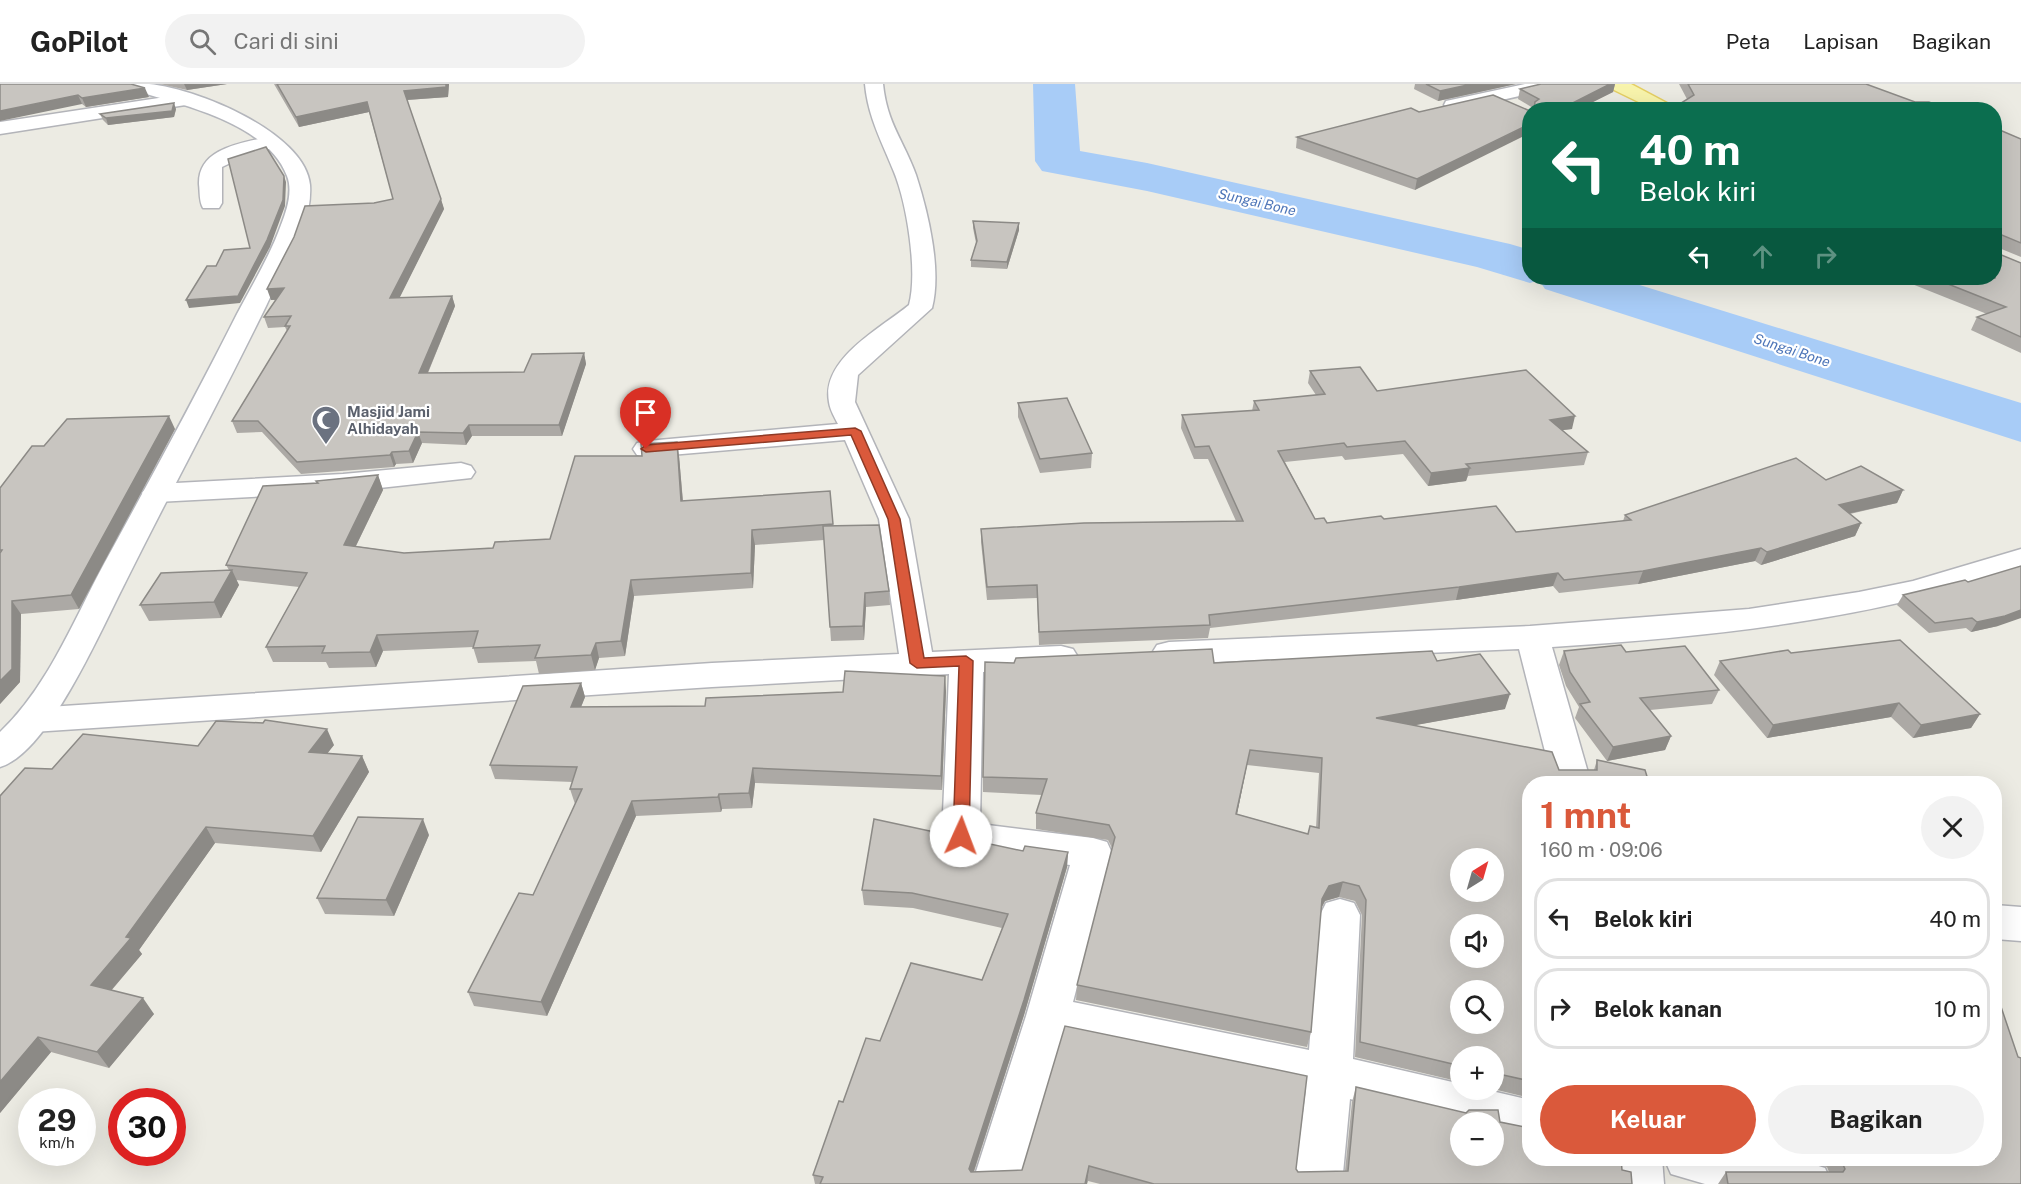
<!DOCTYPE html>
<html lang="id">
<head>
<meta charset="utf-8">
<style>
	body { margin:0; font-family:"Public Sans",sans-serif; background:#f2f2f2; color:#222; height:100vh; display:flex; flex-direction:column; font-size:22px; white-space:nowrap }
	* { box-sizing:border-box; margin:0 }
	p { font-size:20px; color:#767676 }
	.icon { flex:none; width:33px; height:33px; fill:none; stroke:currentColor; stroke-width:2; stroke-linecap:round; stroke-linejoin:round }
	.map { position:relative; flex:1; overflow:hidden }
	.drawer { position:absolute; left:1522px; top:692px; width:480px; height:390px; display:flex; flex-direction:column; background:#fff; border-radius:24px; box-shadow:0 6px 24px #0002 }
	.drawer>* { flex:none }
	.guide { position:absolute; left:1522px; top:18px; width:480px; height:183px; border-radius:24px; box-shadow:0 6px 24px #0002; background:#0b6e4f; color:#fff; overflow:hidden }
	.needle { width:39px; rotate:37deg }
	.tools { position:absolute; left:1450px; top:764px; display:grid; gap:12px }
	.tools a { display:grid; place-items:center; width:54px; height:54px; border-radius:50%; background:#fff; box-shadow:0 6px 24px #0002; font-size:30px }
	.speed { position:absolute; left:18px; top:1004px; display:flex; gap:12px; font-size:30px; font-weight:700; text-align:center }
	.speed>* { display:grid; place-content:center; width:78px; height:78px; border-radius:50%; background:#fff; box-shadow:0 6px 24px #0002; line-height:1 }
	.speed small { font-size:15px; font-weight:400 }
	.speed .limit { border:9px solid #d22; background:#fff; color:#111 }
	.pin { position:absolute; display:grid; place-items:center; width:51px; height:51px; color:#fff; margin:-62px -26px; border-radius:50% 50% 50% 0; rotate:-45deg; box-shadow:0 0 6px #0007 }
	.pin .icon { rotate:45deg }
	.me { position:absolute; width:66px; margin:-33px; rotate:2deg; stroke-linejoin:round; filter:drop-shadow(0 0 4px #0008) }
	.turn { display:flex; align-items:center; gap:21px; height:126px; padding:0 18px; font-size:27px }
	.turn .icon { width:78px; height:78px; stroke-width:2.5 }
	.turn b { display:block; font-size:42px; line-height:51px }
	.lanes { display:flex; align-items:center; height:57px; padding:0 18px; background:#0003; justify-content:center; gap:30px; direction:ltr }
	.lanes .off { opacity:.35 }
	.round { display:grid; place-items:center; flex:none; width:63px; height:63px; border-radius:32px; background:#f2f2f2 }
	.headline { display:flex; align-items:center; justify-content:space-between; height:102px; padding:0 18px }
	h1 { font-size:36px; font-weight:700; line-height:45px; color:#da593b }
	.button { display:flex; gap:12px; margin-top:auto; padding:12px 18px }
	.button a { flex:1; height:69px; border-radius:36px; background:#da593b; color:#fff; font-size:24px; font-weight:700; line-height:69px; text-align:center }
	.button a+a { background:#f2f2f2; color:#222 }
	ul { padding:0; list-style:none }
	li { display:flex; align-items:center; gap:18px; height:81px; margin:0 12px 9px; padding:0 6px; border:3px solid #e0e0e0; border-radius:24px }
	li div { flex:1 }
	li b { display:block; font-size:22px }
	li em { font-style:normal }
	header { display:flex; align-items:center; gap:36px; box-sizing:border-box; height:84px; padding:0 30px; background:#fff; border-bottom:2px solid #e0e0e0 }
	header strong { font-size:28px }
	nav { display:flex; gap:33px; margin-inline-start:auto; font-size:21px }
	.search { width:420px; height:54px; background:#f2f2f2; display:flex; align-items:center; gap:15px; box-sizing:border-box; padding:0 21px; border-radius:33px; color:#767676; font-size:22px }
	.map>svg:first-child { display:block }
</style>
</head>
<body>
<header>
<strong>GoPilot</strong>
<div class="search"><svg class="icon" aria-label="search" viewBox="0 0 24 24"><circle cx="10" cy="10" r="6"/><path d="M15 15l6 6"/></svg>Cari di sini</div>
<nav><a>Peta</a><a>Lapisan</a><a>Bagikan</a></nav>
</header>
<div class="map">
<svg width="2021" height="1100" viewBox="0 0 2021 1100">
	<rect width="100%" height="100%" fill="#ecebe3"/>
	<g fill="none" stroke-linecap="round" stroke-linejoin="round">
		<path fill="#a8ccf7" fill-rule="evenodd" d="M1033,0H1075L1080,67L1147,79L1510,160L1530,166V194H1617L2021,319V358L1545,205L1539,196L1530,199L1477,183L1147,107L1042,87L1035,77Z"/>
		<g stroke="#b3b4b9" stroke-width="3">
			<g id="street">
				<path d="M865,0H883C887,40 904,57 916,91C928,128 942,186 932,224L858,291L855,318L909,435L932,568L1061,562L1073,565L1078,573L1073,581L1061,584L983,588L980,740L1093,754L1107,758L1112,769L1073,918L1309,966L1320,831L1326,819L1340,815L1354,819L1360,831L1353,975L1461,1000V1005H1483L1530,1016V1058L1494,1050V1038H1461V1042L1350,1015L1342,1100H1294L1306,1005L1063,954L1020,1100H972L1026,932L1070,781L961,767L947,762L942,752L949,590L712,603L33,648L21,645L15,636L21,627L33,624L712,579L899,570L879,435L845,356L647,373L637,371L633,365L637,359L647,357L838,340C835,334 830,326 829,318C821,275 881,244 909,221C918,188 907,120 894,88C882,58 868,33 865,0Z"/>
				<path d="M1525,0H1560L1551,5L1453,27L1444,21L1446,17Z"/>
				<path d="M185,10L192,12L194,16L192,20L0,50V38Z"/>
				<path d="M272,52L282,58L279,62L245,72L222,83V119L219,124H203C199,117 200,108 199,100C198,63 244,59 272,52Z"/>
				<path d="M461,379L471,382L475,388L471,394L343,408L157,418L147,415L142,409L147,403L157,400L343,390Z"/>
				<path d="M2021,465V485C1869,536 1712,553 1552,563L1591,699H1553L1519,565L1169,580L1157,577L1152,569L1157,561L1169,558L1530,542L1749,525L1859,508L1913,497Z"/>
				<path d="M1995,821L2021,823V857L1995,855Z"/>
				<path d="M1614,1074H1662L1664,1100H1616Z"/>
				<path d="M1664,1074H1793L1825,1084L1832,1100H1705L1671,1090Z"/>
			</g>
		</g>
		<g stroke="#b4b6bc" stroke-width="3">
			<path id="secondary" d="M122,0C131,0 140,0 149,0C195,4 305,48 310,101C313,142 283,184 267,220C221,315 170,408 123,503C100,548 48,669 0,683V648C51,600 77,527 111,467C154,388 197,310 237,230C252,201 270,172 281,141C287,126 293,107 287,92C266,37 175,19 125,4Z"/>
		</g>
		<g stroke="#e5cf63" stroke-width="3">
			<path id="primary" d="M1607,0H1631L1680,26H1655L1610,4Z"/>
		</g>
		<use href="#street" fill="#fff" fill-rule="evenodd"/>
		<use href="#secondary" fill="#fff" fill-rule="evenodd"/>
		<use href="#primary" fill="#f8f4ac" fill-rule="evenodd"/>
	</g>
	<g fill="#aca9a5" fill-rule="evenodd">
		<path d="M0,0L149,13L86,23L82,20Z"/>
		<path d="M160,0H227L187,6Z"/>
		<path d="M274,0H449L448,13L407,16L444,125L399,214L452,212L455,222L428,289L524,288L584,269L586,280L562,352H472L466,361L422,359L413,379L396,380L394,383L301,390L262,348L237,349L232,337L287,247L285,243L268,244L264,233L276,216H271L374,119L393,115L369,28L299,43Z"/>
		<path d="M1415,0H1516L1438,17L1414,5Z"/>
		<path d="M1541,0H1615L1613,8L1577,26H1533V24L1518,15L1520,5Z"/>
		<path d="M1679,0H1866L1687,15Z"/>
		<path d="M176,25L174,33L108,41L103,36L100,30Z"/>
		<path d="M1530,27L1415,106L1296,64L1297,53L1419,28Z"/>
		<path d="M1995,44L2021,55V173L1999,164V170L2021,179V269L1971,246L1977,233L1987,230L1897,194H1995Z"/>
		<path d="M973,137L1019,146L1007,185L971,183V176L976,159L973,144Z"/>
		<path d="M1310,287L1377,307L1572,345L1562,346L1588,368L1584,381L1468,392L1466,397L1428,402L1403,370L1345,376L1342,372L1285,378L1315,435L1327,439L1384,435L1516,448L1623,437L1625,431L1826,396L1903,406L1897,419L1850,430L1861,439L1855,452L1761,481L1755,477L1638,500L1559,509L1553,502L1456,516L1210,544L1208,554L1039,561L1037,514L987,516L981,458V445L1236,437L1208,375H1194L1181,344L1182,331L1252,327L1254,317L1316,311L1308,299Z"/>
		<path d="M1018,319L1092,369L1091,384L1040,389L1018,333Z"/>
		<path d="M175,345L79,525L21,530L20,598L0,620V404L44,362Z"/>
		<path d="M679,372L683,417L830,407L833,442L889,507L890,521L866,523L864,556L831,557L824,456L755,461L753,504L634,512L625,572L599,574L595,586L539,590L536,577L478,579L473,563L383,567L376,583L329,584L326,578H273L266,563L299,503L236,496L239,501L221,534L149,537L140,521L229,486L226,481L317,399L316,397L378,391L383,406L356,462L404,469L493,464L550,455Z"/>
		<path d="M1903,511L1998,542L1971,548L1966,544L1929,549L1897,521Z"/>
		<path d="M1564,567L1626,568L1719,606L1712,620L1650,626L1671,652L1665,666L1607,677L1575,634L1579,623L1566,602L1559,581Z"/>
		<path d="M1791,569L1980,630L1971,644L1913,654L1891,633L1767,654L1714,591L1720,577Z"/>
		<path d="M1437,577L1505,625L1415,641L1559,686H1594L1597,676L1645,686L1530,699V1014L1493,1005H1494V972H1461V998L1355,973L1362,831L1355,817L1339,813L1325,817L1321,825L1311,948L1307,963L1076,916L1077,901L1112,764L1108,756L1036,745V729L1042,711L983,708V693L1014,579H1214ZM1247,681L1319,689L1316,744L1310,742L1308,750L1237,730Z"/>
		<path d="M581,599L585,613L581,623L705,622L946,607L942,706L755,699L752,724L722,725L721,728L636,732L547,932L474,922L468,908L533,811L575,720L570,705L573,698L495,695L490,681Z"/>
		<path d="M334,661L327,669L362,672L369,688L321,768L215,759L139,866L142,870L111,907L154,930L109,984L51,968L0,1029V712L52,685L198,662Z"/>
		<path d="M429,751L394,832L325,830L317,814Z"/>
		<path d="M1023,767L1068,768L1067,783L1024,931L974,1088L1022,1086L1065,942L1296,1085L1298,1088L1345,1087L1352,1018L1356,1003L1500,1038L1622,1086L1632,1100H1100L1088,1097L1087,1100H815L813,1091L843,1018L880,957L982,896L1002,844L913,824L864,821L862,806Z"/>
		<path d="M1800,1074H1995L2021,1100H1718L1726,1088H1829L1827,1083Z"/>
	</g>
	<g fill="#8c8a86">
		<path d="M184,0H227L187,6Z"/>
		<path d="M446,0H449L448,13L406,16L404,7Z"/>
		<path d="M1472,0H1516L1438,17L1440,7Z"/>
		<path d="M1610,0H1615L1613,8L1577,26H1559Z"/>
		<path d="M145,4L149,13L86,23L82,14Z"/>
		<path d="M78,11L82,20L0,37V27Z"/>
		<path d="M367,18L369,28L299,43L296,33Z"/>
		<path d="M174,19L176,25L174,33L108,41L106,34Z"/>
		<path d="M1530,40V49L1415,106L1417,95Z"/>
		<path d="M284,92L286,98L285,122L270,163L240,219L189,224L186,216L238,212Z"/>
		<path d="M441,115L444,125L394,225L390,214Z"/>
		<path d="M1019,139V146L1007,185V178Z"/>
		<path d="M284,204L288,215L271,216L267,205Z"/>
		<path d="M452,212L455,222L423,300L419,289Z"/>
		<path d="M584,269L586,280L562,352L559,341Z"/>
		<path d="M169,332L175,345L79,525L71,511Z"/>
		<path d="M1575,332L1572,345L1547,348L1550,336Z"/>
		<path d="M469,341L472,352L466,361L463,349Z"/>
		<path d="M418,348L422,359L413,379L409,367Z"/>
		<path d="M677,358L679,372L684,432L681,417Z"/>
		<path d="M392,368L396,380L394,383L390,371Z"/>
		<path d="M1470,384L1466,397L1428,402L1431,389Z"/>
		<path d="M378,391L383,406L349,476L344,461Z"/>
		<path d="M1903,406L1897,419L1833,433L1839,421Z"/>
		<path d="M1861,439L1855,452L1761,481L1767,468Z"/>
		<path d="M752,446L755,461L753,504L751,489Z"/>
		<path d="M1761,464L1755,477L1638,500L1643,487Z"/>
		<path d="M232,486L239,501L221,534L214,518Z"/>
		<path d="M1558,489L1553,502L1456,516L1459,503Z"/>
		<path d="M631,496L634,512L625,572L621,557Z"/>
		<path d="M865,509L866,523L864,556L863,542Z"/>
		<path d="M12,517L21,530L20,598L0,620V597Z"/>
		<path d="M2021,526V534L1998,542L1971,548L1977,538Z"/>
		<path d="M377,551L383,567L376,583L370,568Z"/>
		<path d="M596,559L599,574L595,586L591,571Z"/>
		<path d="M945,592L946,607L942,706L941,692Z"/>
		<path d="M581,599L585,613L575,638L571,623Z"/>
		<path d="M1510,610L1505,625L1372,649L1376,634Z"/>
		<path d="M1899,619L1891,633L1767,654L1773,641Z"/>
		<path d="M1980,630L1971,644L1913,654L1921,641Z"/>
		<path d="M327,645L334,661L316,684L309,668Z"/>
		<path d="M1671,652L1665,666L1607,677L1613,663Z"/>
		<path d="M1250,666L1247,681L1234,745L1236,730Z"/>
		<path d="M362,672L369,688L321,768L313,752Z"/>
		<path d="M753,684L755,699L752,724L749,709Z"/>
		<path d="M719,710L722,725L721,728L718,713Z"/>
		<path d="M632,717L636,732L547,932L541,918Z"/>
		<path d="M423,735L429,751L394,832L386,816Z"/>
		<path d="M206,743L215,759L139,866L142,870L102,917L91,901Z"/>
		<path d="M1068,768L1067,783L1024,931L970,1099L969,1085Z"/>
		<path d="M1343,798L1339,813L1325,817L1318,830L1322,815L1329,802Z"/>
		<path d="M143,914L154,930L109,984L97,968Z"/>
		<path d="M38,953L51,968L0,1029V998Z"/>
		<path d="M1089,1082L1087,1100H1085Z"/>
	</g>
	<g fill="#c8c5c0" stroke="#8c8a86" stroke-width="1.5" fill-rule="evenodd">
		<path d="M0,0H131L145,4L82,14L78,11L0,27Z"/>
		<path d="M277,0H446V3L404,7L441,115L390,214L452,212L419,289L524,288L532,270L584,269L559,341H469L463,349L418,348L409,367L392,368L390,371L297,378L258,337H232L290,242H285L291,232L264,233L284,204L267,205L294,153L305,122L374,119L393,115L367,18L296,33Z"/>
		<path d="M1426,0H1472L1440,7Z"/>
		<path d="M1541,0H1610L1559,26H1534L1535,18L1539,15L1520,5Z"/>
		<path d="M1688,0H1866L1915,18H1929L1948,26H1670L1694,11Z"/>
		<path d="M1493,11L1530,27V40L1417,95L1297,53L1411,24L1419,28Z"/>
		<path d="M174,19L172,27L106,34L100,30Z"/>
		<path d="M1995,44L2021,55V159L2002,151L1999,153V170L2021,179V253L1977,233L2006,223L1933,194H1995Z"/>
		<path d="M266,63L284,92L283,116L267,156L238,212L186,216L207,182H216L224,166L250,164L228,75Z"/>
		<path d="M973,137L1019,139L1007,178L971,176L977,157Z"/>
		<path d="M1360,283L1377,307L1526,286L1575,332L1550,336L1588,368L1466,380L1470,384L1431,389L1405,357L1347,363L1344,359L1278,367L1315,435L1324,434L1327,439L1381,432L1384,435L1496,422L1516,448L1631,436L1625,431L1796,374L1826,396L1861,382L1903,406L1839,421L1861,439L1767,468L1761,464L1643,487L1564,496L1558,489L1459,503L1209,531L1210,541L1039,548L1037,501L987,503L981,445L1084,439L1243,437L1209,362L1195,363L1182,331L1259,326L1254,317L1325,310L1310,287Z"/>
		<path d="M1067,314L1092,369L1040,375L1018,319Z"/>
		<path d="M169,332L71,511L12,517V585L0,597V469L2,466H0V404L32,362H44L67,335Z"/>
		<path d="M677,358L681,417L830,407L833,440L752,446L751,489L631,496L621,557L596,559L591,571L535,574L540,561L473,564L478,547L377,551L370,568L322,569L325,562L266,563L307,489L226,481L263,402L318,399L316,397L378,391L344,461L404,469L493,464L495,458L550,455L575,372H642L641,360Z"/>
		<path d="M879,441L889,507L865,509L863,542L830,543L823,442Z"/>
		<path d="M2021,482V526L2005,532L1977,538L1972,534L1935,539L1903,511L1965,496L1968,498Z"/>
		<path d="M232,486L214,518L140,521L161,489Z"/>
		<path d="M1900,556L1980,630L1921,641L1899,619L1773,641L1720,577L1788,566L1791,569Z"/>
		<path d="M1621,561L1626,568L1685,562L1719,606L1640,614L1671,652L1613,663L1580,620L1590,618L1570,588L1564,567Z"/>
		<path d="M1212,565L1214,579L1432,567L1437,577L1480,570L1510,610L1376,634L1552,668L1559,686H1597V676L1645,686L1649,699H1530V997L1494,989V972H1461V982L1360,958L1366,816L1359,802L1343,798L1329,802L1322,815L1311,948L1077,901L1115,753L1109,741L1036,729L1047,695L983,693L985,578L1014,579L1016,574ZM1250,666L1322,674L1319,744L1310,742L1308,750L1236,730ZM1461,774H1494V807H1461ZM1461,840H1494V873H1461ZM1461,906H1494V939H1461Z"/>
		<path d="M845,587L945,592L941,692L753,684L749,709L719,710L718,713L632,717L541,918L468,908L519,809L533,811L582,705H570L577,683L490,681L523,602L581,599L571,623L705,622L706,614L843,608Z"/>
		<path d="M265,636L327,645L309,668L362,672L313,752L206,743L126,853L131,854L91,901L143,914L97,968L38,953L0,998V712L25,684L52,685L83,650L198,662L216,637L263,639Z"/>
		<path d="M358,733L423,735L386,816L317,814Z"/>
		<path d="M874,735L1023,767L1025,762L1068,768L1024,916L969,1085L971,1088L1022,1086L1065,942L1307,992L1296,1085L1298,1088L1348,1087L1356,1003L1466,1029L1469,1026H1498L1500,1038L1530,1044V1074H1621L1622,1086L1631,1088L1632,1100H1154L1089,1082L1085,1100H820L823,1093L813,1091L839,1017L843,1018L866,954L880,957L911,879L982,896L1008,830L912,809L862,806ZM1461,1038H1494V1071H1461Z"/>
		<path d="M1995,905L2018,973L2021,974V1100H1728L1726,1088H1843L1845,1085L1840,1074H1995Z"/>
	</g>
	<path fill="#da593b" stroke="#8e3a26" stroke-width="1.5" d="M855,344L861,347L900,435L924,574L966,572L973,577L969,752L961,758L953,752L959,582L917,584L910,579L888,435L851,351L646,368L641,365L646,361Z"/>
	<defs>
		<g id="mosque-pin" transform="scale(1.5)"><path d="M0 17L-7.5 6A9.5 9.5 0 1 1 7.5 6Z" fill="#6b7280" stroke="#fff"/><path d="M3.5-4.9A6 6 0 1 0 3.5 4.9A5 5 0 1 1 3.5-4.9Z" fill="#fff"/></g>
	</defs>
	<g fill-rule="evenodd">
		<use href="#mosque-pin" x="326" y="336"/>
	</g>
	<g text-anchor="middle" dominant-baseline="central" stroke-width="4.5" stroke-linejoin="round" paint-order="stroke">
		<g font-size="14" font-style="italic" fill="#4d75b8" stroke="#fff">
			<text transform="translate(1257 118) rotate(13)">Sungai Bone</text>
			<text transform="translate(1792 266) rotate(18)">Sungai Bone</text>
		</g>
		<g font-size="15" font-weight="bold" fill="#5b616d" stroke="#fff" text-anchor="start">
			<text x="347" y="327">Masjid Jami<tspan x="347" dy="17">Alhidayah</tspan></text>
		</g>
	</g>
</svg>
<div class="tools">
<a><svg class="needle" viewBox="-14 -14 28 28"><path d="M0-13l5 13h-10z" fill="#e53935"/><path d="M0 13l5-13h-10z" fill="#767676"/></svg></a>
<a><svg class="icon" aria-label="sound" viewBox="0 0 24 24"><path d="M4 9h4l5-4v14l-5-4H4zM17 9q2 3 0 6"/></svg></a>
<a><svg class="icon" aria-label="search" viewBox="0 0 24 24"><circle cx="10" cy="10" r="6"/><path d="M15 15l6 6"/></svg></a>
<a>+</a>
<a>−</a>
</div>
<div class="speed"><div>29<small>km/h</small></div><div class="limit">30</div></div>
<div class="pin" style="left:646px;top:365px;background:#d93025"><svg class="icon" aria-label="arrive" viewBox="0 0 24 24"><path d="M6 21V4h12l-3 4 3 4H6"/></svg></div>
<svg class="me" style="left:961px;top:752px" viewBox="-20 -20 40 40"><circle r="19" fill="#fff"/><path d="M0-13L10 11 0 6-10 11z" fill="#da593b"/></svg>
<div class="guide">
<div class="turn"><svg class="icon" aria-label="left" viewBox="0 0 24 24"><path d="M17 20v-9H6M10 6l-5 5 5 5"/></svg><div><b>40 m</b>Belok kiri</div></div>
<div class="lanes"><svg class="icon" aria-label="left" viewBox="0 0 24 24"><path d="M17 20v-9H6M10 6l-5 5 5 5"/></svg><svg class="icon off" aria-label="ahead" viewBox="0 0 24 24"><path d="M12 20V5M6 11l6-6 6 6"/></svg><svg class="icon off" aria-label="right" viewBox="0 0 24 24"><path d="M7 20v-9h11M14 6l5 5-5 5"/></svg></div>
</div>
<section class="drawer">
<div class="headline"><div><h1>1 mnt</h1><p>160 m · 09:06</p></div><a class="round"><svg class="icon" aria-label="close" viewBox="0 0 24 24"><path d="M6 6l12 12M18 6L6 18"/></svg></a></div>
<ul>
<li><svg class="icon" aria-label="left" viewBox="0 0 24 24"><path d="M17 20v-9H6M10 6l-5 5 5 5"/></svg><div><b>Belok kiri</b></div><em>40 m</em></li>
<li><svg class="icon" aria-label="right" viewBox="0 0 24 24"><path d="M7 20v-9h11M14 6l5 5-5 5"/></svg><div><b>Belok kanan</b></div><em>10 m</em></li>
</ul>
<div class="button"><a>Keluar</a><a>Bagikan</a></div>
</section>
</div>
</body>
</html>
